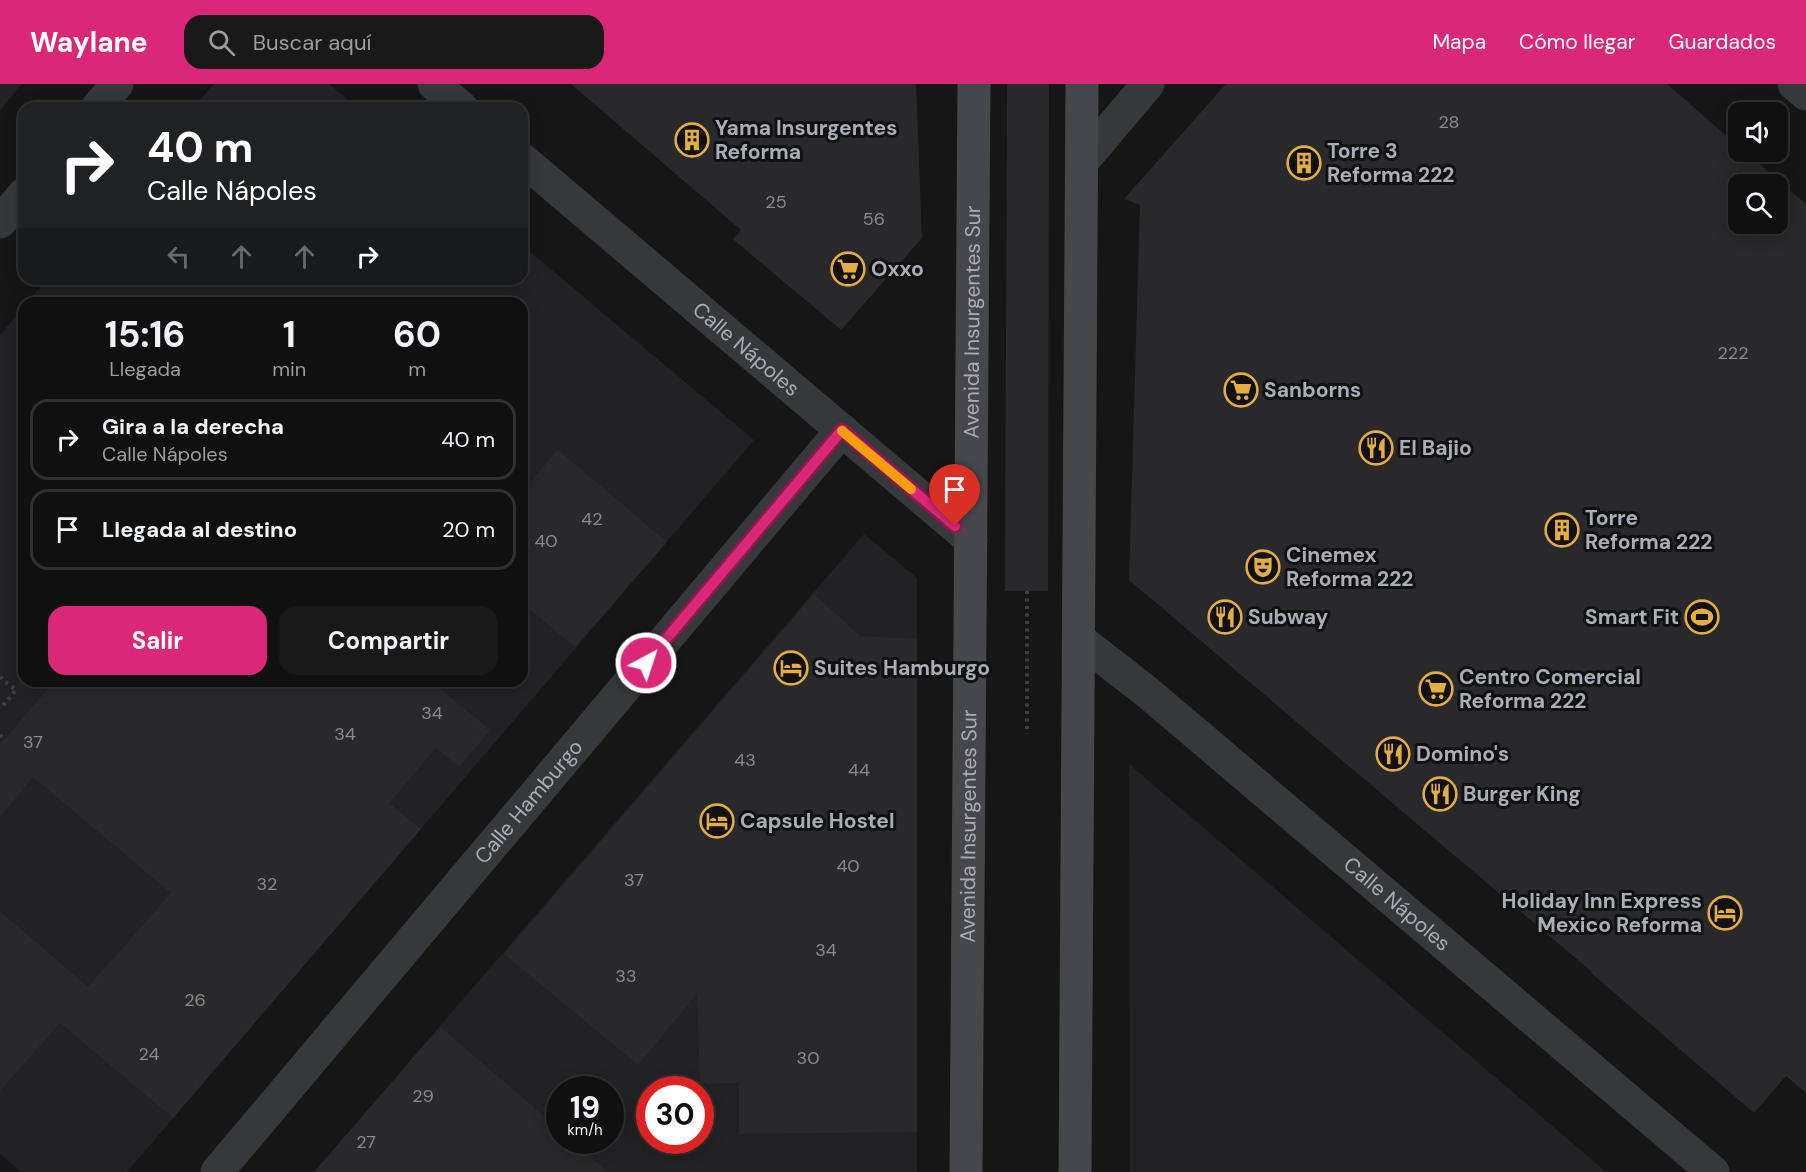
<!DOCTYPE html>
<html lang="es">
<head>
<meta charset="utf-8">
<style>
	body { margin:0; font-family:"DM Sans",sans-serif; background:#19191a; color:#f1f3f6; height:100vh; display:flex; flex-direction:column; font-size:22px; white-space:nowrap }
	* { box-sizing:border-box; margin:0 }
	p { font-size:20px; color:#9c9d9f }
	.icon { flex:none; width:33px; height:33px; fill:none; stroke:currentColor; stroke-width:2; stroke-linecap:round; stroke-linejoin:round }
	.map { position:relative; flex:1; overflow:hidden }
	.drawer { position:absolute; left:18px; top:213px; width:510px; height:390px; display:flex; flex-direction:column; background:#101011; border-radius:18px; box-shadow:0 3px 15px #0003,0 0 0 2px #303031 }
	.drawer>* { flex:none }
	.banner { position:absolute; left:18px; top:18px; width:510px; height:183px; border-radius:18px; box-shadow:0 3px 15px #0003,0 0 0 2px #303031; background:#202124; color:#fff; overflow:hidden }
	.buttons { position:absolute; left:1728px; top:18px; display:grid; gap:12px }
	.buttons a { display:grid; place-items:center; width:60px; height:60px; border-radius:12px; background:#101011; box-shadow:0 3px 15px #0003,0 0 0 2px #303031; font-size:30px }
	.speed { position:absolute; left:546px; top:992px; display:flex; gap:12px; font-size:30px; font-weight:700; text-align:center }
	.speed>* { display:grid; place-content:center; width:78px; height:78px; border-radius:50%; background:#101011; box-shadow:0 3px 15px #0003,0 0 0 2px #303031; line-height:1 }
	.speed small { font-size:15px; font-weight:400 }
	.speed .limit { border:9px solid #d22; background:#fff; color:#111 }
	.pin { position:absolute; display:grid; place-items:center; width:51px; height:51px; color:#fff; margin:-62px -26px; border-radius:50% 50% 50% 0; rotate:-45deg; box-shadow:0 0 6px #0007 }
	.pin .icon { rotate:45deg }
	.me { position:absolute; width:66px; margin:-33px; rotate:40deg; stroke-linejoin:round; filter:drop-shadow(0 0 4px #0008) }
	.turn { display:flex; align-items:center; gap:21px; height:126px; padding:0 30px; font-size:27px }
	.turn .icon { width:78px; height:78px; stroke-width:2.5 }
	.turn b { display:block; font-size:42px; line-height:51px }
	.lanes { display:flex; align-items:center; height:57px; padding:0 30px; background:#0003; justify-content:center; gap:30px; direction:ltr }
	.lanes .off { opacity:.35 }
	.eta { display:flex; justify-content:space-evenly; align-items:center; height:102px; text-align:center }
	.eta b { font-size:36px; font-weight:700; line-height:42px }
	.button { display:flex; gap:12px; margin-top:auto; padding:12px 30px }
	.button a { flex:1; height:69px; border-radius:18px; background:#db2777; color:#fff; font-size:24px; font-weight:700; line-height:69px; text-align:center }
	.button a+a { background:#19191a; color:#f1f3f6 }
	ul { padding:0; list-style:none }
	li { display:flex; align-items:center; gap:18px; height:81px; margin:0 12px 9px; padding:0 18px; border:3px solid #303031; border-radius:18px }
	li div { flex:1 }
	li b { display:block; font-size:22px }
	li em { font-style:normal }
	header { display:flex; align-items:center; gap:36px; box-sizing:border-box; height:84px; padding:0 30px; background:#db2777; color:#fff }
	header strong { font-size:28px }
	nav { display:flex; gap:33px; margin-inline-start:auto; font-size:21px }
	.search { width:420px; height:54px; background:#19191a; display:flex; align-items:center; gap:15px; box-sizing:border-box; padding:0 21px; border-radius:18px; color:#9c9d9f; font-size:22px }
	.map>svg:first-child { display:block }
</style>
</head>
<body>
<header>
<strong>Waylane</strong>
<div class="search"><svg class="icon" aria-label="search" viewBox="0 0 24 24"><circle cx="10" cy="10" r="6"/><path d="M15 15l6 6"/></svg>Buscar aquí</div>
<nav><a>Mapa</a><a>Cómo llegar</a><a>Guardados</a></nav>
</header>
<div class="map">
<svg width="1806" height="1088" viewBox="0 0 1806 1088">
	<rect width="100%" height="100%" fill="#161617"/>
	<g fill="#222224" fill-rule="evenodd">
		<path d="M0,0H22L0,26Z"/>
		<path d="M214,0H329L358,24H193Z"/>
		<path d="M522,161L754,356L127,1088H21L0,1070V251L24,223V597H522V219H27L47,195H522Z"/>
		<path d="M864,450L917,494V1088H314ZM560,1005H610V1056H560ZM650,1005H700V1056H650Z"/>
		<path d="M1129,680L1606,1088H1130Z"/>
	</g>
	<g fill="#29292b" fill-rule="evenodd">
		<path d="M571,0H916L922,154L841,246L733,155L741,146Z"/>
		<path d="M1007,0H1049L1048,507H1005Z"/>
		<path d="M1226,0H1667L1738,62V68H1745L1806,120V1009L1786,992L1754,1029L1591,889L1592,888L1129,496L1140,121L1124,115ZM1738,100H1778V140H1738Z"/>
		<path d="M558,366L667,458L575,563L522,519V408Z"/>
		<path d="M814,510L860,552L917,555V1048L739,1050V999L700,1000L697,910L638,981L504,870Z"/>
		<path d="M55,597H431L490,646L459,683L436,664L389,719L421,745L173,1034L60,939L0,1007V827L88,903L171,809L33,693L0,733V660Z"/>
		<path d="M440,943L560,1046V1056H571L608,1088H314Z"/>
	</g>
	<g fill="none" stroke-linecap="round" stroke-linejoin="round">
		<g stroke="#3d3f43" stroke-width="4" stroke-dasharray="3 4.5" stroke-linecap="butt">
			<path d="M1027,507V650"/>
			<path d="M0,593L16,606L0,625"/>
			<path d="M0,651L4,655"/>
		</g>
		<g stroke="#37383c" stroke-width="33">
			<path d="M434,0L462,24"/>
			<path d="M1794,0L1806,10"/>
			<path d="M97,24L117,0"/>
			<path id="s1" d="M522,75L971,456"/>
			<path d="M1082,78L1148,0"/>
			<path d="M0,138L24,110"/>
			<path id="s2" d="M1079,555L1147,608L1713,1088"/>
			<path id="s3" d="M217,1088L842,346"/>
		</g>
		<g stroke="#45474c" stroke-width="33">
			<path id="s4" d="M966,1088L974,0"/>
			<path d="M1075,1088L1082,0"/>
		</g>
	</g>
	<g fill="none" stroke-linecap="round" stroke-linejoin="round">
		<g stroke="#8e194d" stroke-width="15">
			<path id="route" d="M646,579L842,346L955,442"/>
		</g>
		<use href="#route" stroke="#db2777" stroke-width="10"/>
		<path stroke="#f59e0b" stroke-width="10" d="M842,347L911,405"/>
	</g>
	<defs>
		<g id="building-ring" transform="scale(1.725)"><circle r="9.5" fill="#111112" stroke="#e3ad42" stroke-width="1.5"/><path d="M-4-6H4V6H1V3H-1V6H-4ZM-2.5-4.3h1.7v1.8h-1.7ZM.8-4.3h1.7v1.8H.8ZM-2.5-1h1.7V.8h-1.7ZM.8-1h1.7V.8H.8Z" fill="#e3ad42"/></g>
		<g id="supermarket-ring" transform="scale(1.725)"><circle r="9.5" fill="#111112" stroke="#e3ad42" stroke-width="1.5"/><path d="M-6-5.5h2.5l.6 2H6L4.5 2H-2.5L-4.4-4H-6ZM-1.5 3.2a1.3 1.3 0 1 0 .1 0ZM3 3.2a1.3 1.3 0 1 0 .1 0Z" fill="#e3ad42"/></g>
		<g id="restaurant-ring" transform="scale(1.725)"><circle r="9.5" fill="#111112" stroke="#e3ad42" stroke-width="1.5"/><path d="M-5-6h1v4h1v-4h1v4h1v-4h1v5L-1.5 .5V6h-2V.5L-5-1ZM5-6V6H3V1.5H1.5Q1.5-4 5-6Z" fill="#e3ad42"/></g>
		<g id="theatre-ring" transform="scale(1.725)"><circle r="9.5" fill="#111112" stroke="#e3ad42" stroke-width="1.5"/><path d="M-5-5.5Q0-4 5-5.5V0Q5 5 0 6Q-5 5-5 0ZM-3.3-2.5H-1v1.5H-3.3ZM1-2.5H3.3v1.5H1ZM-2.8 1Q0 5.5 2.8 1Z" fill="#e3ad42"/></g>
		<g id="stadium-ring" transform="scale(1.725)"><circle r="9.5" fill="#111112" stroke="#e3ad42" stroke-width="1.5"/><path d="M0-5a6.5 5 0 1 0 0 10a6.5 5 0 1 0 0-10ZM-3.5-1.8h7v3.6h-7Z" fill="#e3ad42"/></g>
		<g id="hotel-ring" transform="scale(1.725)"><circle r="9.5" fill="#111112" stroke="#e3ad42" stroke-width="1.5"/><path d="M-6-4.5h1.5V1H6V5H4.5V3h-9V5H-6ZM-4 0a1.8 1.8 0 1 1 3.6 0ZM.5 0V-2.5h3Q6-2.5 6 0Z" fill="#e3ad42"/></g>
	</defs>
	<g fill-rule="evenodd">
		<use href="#building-ring" x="692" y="56"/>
		<use href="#building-ring" x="1304" y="79"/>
		<use href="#supermarket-ring" x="848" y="185"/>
		<use href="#supermarket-ring" x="1241" y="306"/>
		<use href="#restaurant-ring" x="1376" y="364"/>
		<use href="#building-ring" x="1562" y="446"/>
		<use href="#theatre-ring" x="1263" y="483"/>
		<use href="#restaurant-ring" x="1225" y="533"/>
		<use href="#stadium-ring" x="1702" y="533"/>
		<use href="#hotel-ring" x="791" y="584"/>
		<use href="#supermarket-ring" x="1436" y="605"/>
		<use href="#restaurant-ring" x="1393" y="670"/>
		<use href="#restaurant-ring" x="1440" y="710"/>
		<use href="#hotel-ring" x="717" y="737"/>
		<use href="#hotel-ring" x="1725" y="829"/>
	</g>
	<g text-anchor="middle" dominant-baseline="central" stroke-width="6" stroke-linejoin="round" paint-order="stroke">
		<g font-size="18" fill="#888b92">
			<text x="1449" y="38">28</text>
			<text x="776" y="118">25</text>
			<text x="874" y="135">56</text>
			<text x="1733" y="269">222</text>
			<text x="592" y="435">42</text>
			<text x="546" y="457">40</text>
			<text x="432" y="629">34</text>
			<text x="345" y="650">34</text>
			<text x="33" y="658">37</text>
			<text x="745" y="676">43</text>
			<text x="859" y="686">44</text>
			<text x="848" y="782">40</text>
			<text x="634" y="796">37</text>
			<text x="267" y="800">32</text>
			<text x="826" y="866">34</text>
			<text x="626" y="892">33</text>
			<text x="195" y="916">26</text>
			<text x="149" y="970">24</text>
			<text x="808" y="974">30</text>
			<text x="423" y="1012">29</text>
			<text x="366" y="1058">27</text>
		</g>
		<g font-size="21" font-weight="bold" fill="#a9adb6" stroke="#111112" text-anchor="start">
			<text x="715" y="44">Yama Insurgentes<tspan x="715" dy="24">Reforma</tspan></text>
			<text x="1327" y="67">Torre 3<tspan x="1327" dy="24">Reforma 222</tspan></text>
			<text x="871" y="185">Oxxo</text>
			<text x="1264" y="306">Sanborns</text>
			<text x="1399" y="364">El Bajio</text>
			<text x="1585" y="434">Torre<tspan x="1585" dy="24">Reforma 222</tspan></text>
			<text x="1286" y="471">Cinemex<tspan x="1286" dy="24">Reforma 222</tspan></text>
			<text x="1248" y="533">Subway</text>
			<text x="1679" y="533" text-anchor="end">Smart Fit</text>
			<text x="814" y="584">Suites Hamburgo</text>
			<text x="1459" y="593">Centro Comercial<tspan x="1459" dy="24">Reforma 222</tspan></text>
			<text x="1416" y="670">Domino's</text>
			<text x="1463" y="710">Burger King</text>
			<text x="740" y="737">Capsule Hostel</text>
			<text x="1702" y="817" text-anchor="end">Holiday Inn Express<tspan x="1702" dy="24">Mexico Reforma</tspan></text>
		</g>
		<g font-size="21" fill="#a9adb6" stroke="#111112">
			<text stroke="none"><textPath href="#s4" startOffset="850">Avenida Insurgentes Sur</textPath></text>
			<text stroke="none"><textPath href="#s1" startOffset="294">Calle Nápoles</textPath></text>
			<text stroke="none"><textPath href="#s3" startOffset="484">Calle Hamburgo</textPath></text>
			<text stroke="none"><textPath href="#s4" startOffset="346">Avenida Insurgentes Sur</textPath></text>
			<text stroke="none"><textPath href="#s2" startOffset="414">Calle Nápoles</textPath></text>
		</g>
	</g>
</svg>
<div class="buttons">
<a><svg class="icon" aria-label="sound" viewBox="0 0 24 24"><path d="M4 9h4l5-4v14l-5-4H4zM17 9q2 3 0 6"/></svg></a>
<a><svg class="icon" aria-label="search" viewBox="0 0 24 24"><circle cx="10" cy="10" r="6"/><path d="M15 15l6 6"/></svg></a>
</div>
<div class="speed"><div>19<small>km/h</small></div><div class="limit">30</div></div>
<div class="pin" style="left:955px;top:442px;background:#d93025"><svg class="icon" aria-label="arrive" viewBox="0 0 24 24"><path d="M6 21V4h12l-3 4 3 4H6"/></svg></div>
<svg class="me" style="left:646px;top:579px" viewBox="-20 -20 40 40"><circle r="17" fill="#db2777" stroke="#fff" stroke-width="3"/><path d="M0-11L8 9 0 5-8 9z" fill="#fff"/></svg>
<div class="banner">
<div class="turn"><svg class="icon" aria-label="right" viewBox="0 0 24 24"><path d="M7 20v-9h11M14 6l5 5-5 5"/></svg><div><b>40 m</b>Calle Nápoles</div></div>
<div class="lanes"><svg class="icon off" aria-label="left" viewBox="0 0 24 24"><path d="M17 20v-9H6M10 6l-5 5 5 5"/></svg><svg class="icon off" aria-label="ahead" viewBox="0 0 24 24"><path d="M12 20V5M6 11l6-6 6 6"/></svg><svg class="icon off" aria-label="ahead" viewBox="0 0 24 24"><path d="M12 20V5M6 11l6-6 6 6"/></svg><svg class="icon" aria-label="right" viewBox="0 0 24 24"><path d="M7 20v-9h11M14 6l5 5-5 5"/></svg></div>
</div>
<section class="drawer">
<div class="eta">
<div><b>15:16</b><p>Llegada</p></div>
<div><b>1</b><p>min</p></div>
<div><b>60</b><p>m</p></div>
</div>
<ul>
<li><svg class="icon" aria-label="right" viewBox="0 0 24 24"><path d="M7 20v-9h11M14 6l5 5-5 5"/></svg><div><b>Gira a la derecha</b><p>Calle Nápoles</p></div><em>40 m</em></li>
<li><svg class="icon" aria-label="arrive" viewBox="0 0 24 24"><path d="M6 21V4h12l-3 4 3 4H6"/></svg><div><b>Llegada al destino</b></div><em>20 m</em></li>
</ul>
<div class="button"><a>Salir</a><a>Compartir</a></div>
</section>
</div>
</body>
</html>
